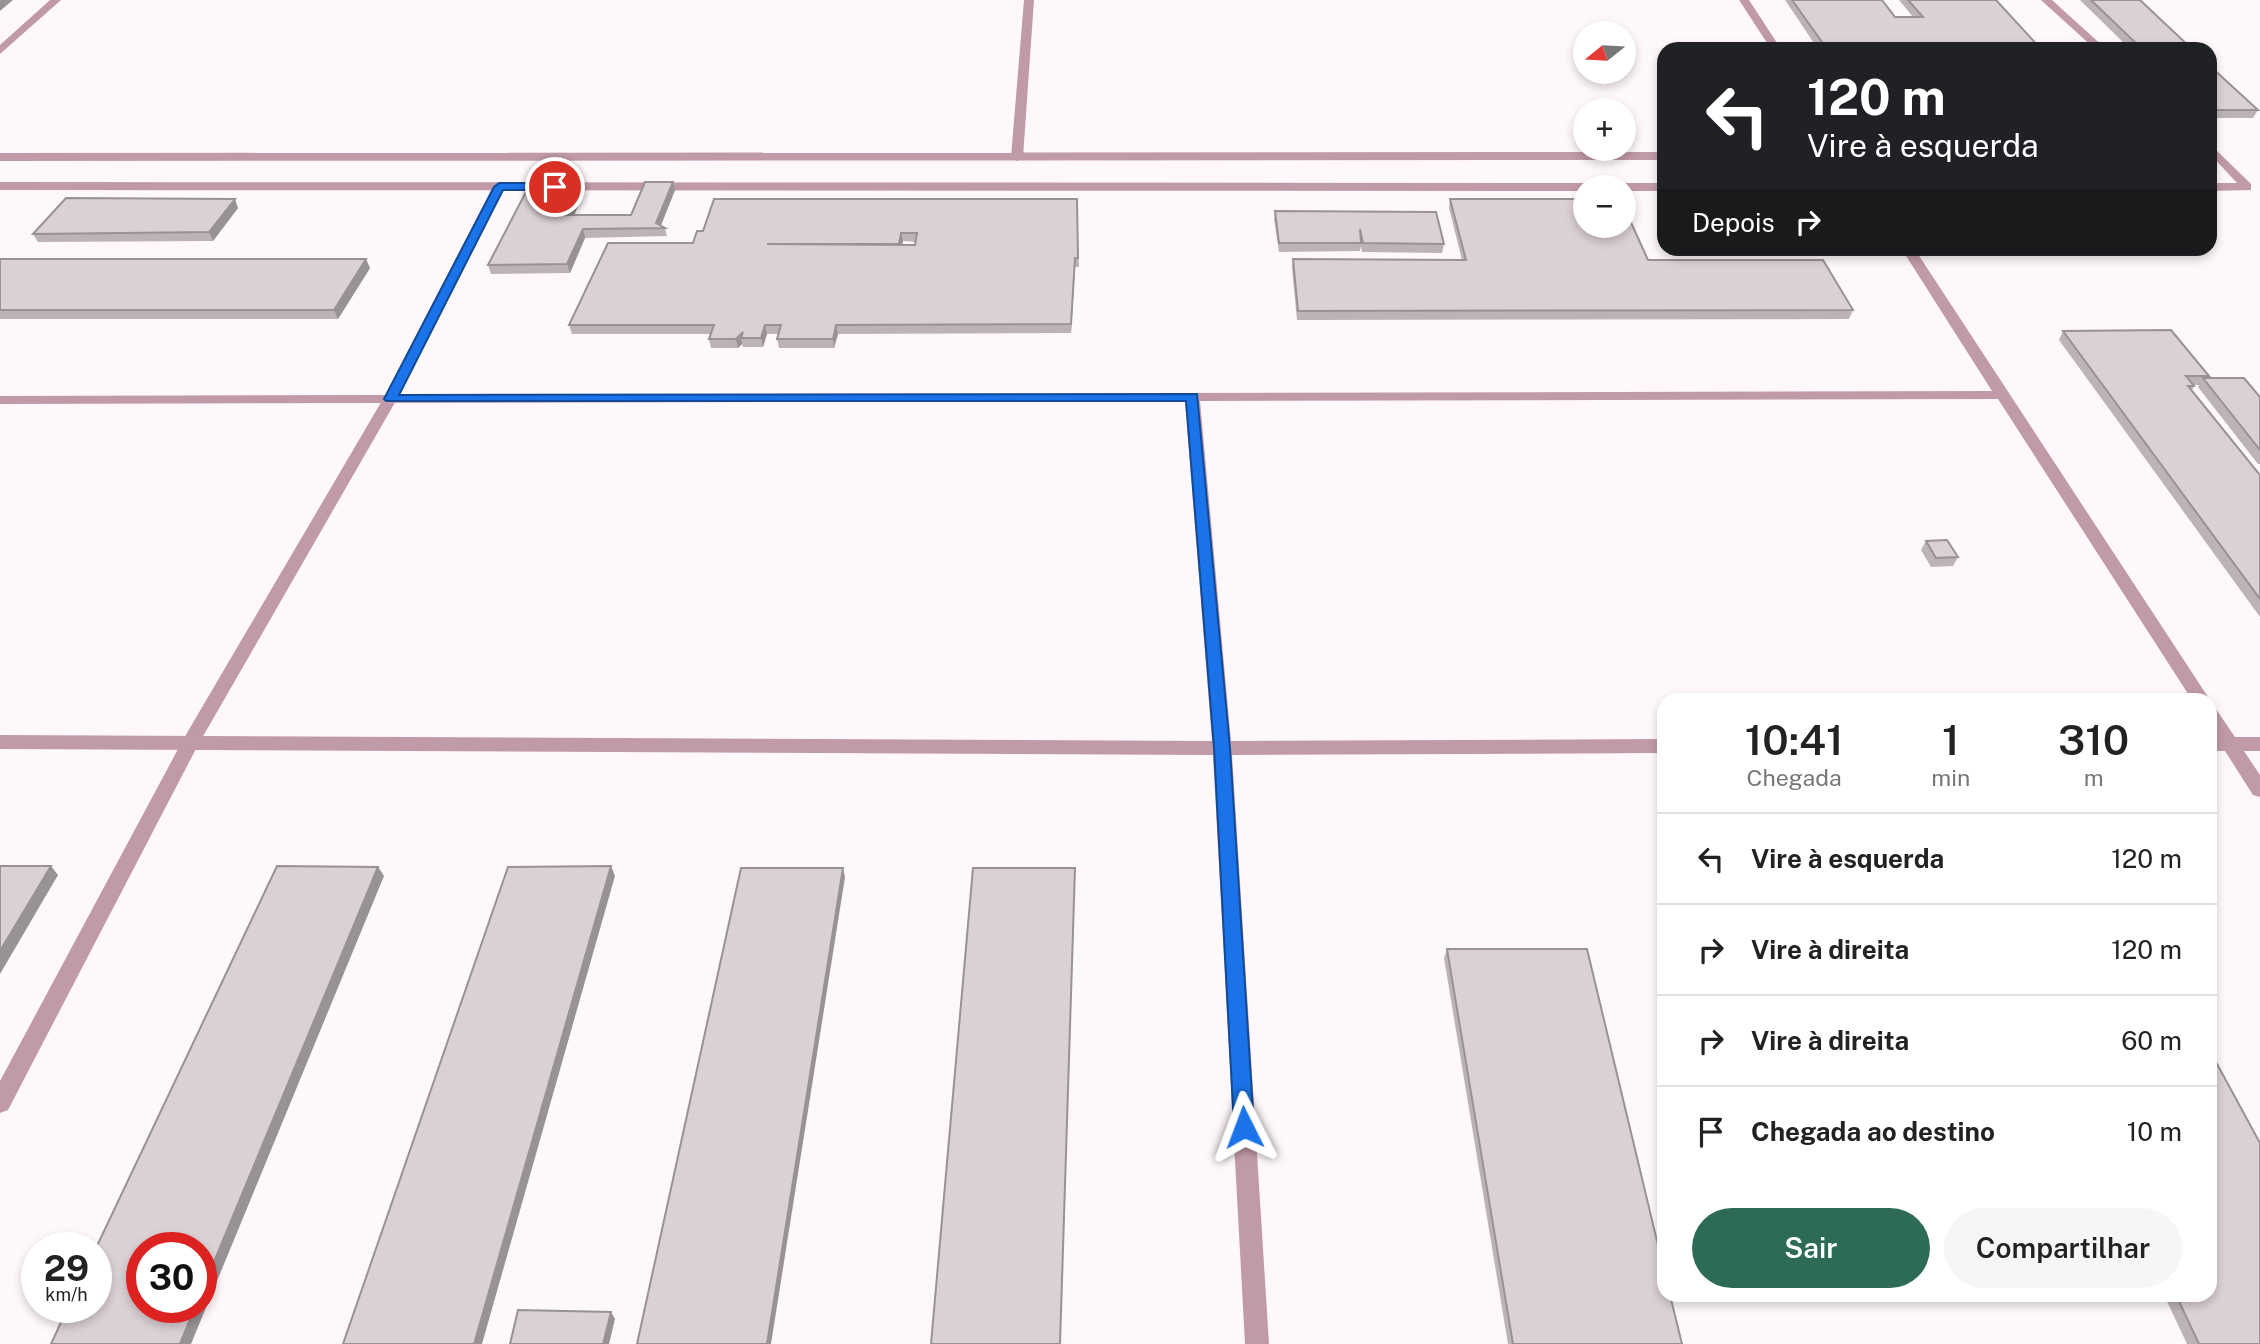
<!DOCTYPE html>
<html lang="pt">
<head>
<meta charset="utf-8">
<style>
	body { margin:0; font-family:"Public Sans",sans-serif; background:#f6f6f6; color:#222; height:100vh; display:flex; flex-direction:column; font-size:26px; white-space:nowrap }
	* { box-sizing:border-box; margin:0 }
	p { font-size:23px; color:#767676 }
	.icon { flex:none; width:38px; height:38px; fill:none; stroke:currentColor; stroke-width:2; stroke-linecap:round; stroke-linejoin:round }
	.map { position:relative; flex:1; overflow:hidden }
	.sheet { position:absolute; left:1657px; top:693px; width:560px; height:609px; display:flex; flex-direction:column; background:#fff; border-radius:21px; box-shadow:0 4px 10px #0003 }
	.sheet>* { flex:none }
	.hud { position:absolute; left:1657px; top:42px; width:560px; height:214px; border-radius:21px; box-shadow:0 4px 10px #0003; background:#202124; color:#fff; overflow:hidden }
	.needle { width:46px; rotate:252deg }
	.tools { position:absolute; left:1573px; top:21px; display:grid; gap:14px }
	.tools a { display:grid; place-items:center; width:63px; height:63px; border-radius:50%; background:#fff; box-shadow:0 4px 10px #0003; font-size:35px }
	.speed { position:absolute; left:21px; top:1232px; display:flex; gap:14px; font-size:35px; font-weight:700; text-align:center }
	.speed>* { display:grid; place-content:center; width:91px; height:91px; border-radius:50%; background:#fff; box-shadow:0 4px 10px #0003; line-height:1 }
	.speed small { font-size:18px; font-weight:400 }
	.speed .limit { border:10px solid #d22; background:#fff; color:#111 }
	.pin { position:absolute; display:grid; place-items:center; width:60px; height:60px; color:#fff; margin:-30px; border:4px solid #fff; border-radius:50%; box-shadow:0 2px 7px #0007 }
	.me { position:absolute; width:77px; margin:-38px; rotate:357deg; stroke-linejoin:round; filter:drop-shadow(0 0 5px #0008) }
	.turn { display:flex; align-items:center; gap:24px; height:147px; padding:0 35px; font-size:32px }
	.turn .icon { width:91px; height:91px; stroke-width:2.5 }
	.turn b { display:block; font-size:49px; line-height:60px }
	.then { display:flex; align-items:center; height:66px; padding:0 35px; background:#0003; gap:14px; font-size:26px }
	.eta { display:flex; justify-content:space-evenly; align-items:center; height:119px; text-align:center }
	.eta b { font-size:42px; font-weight:600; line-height:49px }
	.primary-button { display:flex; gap:14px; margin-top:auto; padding:14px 35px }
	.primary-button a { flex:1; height:80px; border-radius:42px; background:#2d6b58; color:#fff; font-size:28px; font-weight:600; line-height:80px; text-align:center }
	.primary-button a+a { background:#f6f6f6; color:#222 }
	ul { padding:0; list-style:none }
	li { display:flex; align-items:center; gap:21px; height:91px; padding:0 35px; border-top:2px solid #e0e0e0 }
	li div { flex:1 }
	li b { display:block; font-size:26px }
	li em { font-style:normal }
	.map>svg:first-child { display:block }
</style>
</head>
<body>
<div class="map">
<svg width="2260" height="1344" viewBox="0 0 2260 1344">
	<rect width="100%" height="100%" fill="#fff8fb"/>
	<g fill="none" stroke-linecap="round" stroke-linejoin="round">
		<g fill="#c19aa9" fill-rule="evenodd">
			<path d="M1024,0H1034L1023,157L1017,161L1011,157Z"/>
			<path d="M499,183L505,187L397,399L198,745L8,1110L0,1113V1081L184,738L383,399L493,187Z"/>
		</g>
		<g fill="#c19aa9" fill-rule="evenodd">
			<path d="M50,0H61L0,54V45Z"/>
			<path d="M1739,0H1749L1781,49H1771Z"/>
			<path d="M2041,0H2052L2106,49H2095Z"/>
			<path d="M2210,144L2251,184V190L2210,191V183H2237L2210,154Z"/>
			<path d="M1664,152V160L0,161V153Z"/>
			<path d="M0,182L1664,183V191H1624V187H1586V191L0,190Z"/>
			<path d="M1901,248H1914L2210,700H2192L1998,399L1200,401L1231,741L1664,739V753L1232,755L1269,1344H1245L1213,755L0,749V735L1212,741L1185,401L0,404V396L1992,391Z"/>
			<path d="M2210,707L2216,709L2235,737H2260V751H2244L2260,775V797L2253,795L2225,751H2210V737H2216L2210,729Z"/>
		</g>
	</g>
	<g fill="#bcb3b6" fill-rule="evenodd">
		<path d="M1785,0H1882L1895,17H1913L1899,0H1996L2041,49H1818Z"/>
		<path d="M2080,0H2140L2192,49H2130Z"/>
		<path d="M2210,66L2258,110L2253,118H2210Z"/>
		<path d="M673,182L675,190L661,225L665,228L667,236L585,238L570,273L491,274L488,265L582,183L584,192L574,215H631Z"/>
		<path d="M1077,199L1079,267H1075L1071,333L838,334L834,348H779L777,339L779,334H767L763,347H743L742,344L738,348H711L709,339L711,334H572L569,325L693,243L703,231ZM903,241L916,242L915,245H902Z"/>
		<path d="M1450,199L1648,260L1853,310L1849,319L1297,320L1292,268L1293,259L1462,260L1449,208Z"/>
		<path d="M238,208L213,241L38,242L33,234Z"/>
		<path d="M1275,211L1444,244L1442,253L1362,252L1361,246L1360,251L1279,252L1274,219Z"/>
		<path d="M0,259L370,268L338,319H0Z"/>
		<path d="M2063,331L2209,376L2207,378L2260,397V464H2258L2198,387L2199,385H2193L2194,386L2192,390L2260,475V617L2059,340Z"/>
		<path d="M1926,541L1958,557L1953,566L1931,567L1921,550Z"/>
		<path d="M1447,949L1682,1344H1508L1444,958Z"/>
		<path d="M2164,1295H2210L2260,1344H2187Z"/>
	</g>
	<g fill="#999294">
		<path d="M0,0H13L0,11Z"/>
		<path d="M673,182L675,190L660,228L656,223Z"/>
		<path d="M582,183L584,192L571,222L565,215Z"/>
		<path d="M235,199L238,208L213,241L209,232Z"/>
		<path d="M583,229L585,238L570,273L567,264Z"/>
		<path d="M901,233L903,241L900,252L899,244Z"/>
		<path d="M1075,258V267L1071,333V324Z"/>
		<path d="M366,259L370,268L338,319L334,310Z"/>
		<path d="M765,325L767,334L763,347L761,338Z"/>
		<path d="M836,325L838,334L834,348L833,339Z"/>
		<path d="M743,332L741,338L742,344L738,348L736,339Z"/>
		<path d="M51,866L58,875L0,974V951Z"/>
		<path d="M611,866L615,876L482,1344H474Z"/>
		<path d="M378,867L384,876L191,1344H180L195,1307H201V1293Z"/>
		<path d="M843,868L845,877L771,1344H767Z"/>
		<path d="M611,1312L615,1319L609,1344H603Z"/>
	</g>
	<g fill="#dbd0d4" stroke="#999294" stroke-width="2" fill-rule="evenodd">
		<path d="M1792,0H1882L1895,17H1923L1908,0H1996L2041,49H1827Z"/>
		<path d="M2091,0H2140L2192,49H2142Z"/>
		<path d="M2210,66L2258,110H2210Z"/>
		<path d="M645,182H673L656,223L665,228L583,229L567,264L488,265L530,184L582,183L568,213L565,215H631Z"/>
		<path d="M66,198L235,199L209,232L33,234Z"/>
		<path d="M714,199H1077L1078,258H1075L1071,324L836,325L833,339H777L781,325H765L761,338H741L743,332L736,339H709L714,325H569L608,243H693L697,231H703ZM901,233H917L915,245L767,244H899Z"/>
		<path d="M1450,199H1586V226H1624V207L1648,260H1823L1853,310L1298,311L1293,259L1466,260Z"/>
		<path d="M1275,211L1436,212L1444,244L1363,243L1360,229L1361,243H1279Z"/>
		<path d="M0,259H366L334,310H0Z"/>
		<path d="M2171,330L2209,376H2186L2194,386H2188L2260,475V599L2063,331Z"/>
		<path d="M2203,378H2244L2260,397V450Z"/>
		<path d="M1947,540L1958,557L1936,558L1926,541Z"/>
		<path d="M0,866H51L0,951Z"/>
		<path d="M277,866L378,867L201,1293V1248H142V1307H195L180,1344H51L68,1307H96V1248Z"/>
		<path d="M611,866L474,1344H343L508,867Z"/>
		<path d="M741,868H843L767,1344H637Z"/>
		<path d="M973,868H1075L1060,1344H931Z"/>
		<path d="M1447,949H1587L1664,1270V1295H1670L1682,1344H1513Z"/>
		<path d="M2210,1051L2260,1143V1344H2199L2176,1295H2210Z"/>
		<path d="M518,1310L611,1312L603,1344H510Z"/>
	</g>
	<path fill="#1a73e8" stroke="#114b97" stroke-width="2" d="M499,183H555L560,187L555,190H503L399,395L1197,394L1230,748L1254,1127L1251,1134L1244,1137L1237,1134L1234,1127L1214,748L1186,401H386L384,399L494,187Z"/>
</svg>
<div class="tools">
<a><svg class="needle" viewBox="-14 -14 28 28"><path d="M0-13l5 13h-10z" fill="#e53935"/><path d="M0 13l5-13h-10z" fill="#767676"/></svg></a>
<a>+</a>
<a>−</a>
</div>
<div class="speed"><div>29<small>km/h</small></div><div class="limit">30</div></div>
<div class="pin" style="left:555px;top:187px;background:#d93025"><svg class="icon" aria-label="arrive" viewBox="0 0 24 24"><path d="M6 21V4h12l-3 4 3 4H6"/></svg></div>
<svg class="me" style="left:1244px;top:1127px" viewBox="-20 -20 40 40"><path d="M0-17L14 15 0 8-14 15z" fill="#1a73e8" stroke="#fff" stroke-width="4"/></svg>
<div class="hud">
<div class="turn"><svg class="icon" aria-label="left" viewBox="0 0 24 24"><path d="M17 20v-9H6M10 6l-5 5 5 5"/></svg><div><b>120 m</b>Vire à esquerda</div></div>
<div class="then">Depois<svg class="icon" aria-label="right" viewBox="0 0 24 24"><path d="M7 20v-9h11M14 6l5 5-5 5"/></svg></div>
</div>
<section class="sheet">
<div class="eta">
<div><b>10:41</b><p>Chegada</p></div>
<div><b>1</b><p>min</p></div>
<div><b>310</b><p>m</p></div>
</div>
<ul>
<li><svg class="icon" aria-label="left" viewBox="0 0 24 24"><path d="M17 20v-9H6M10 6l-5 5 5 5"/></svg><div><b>Vire à esquerda</b></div><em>120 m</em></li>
<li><svg class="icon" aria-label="right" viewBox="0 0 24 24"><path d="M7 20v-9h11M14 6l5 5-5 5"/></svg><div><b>Vire à direita</b></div><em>120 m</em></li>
<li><svg class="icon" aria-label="right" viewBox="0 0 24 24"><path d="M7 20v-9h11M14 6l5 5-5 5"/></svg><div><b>Vire à direita</b></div><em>60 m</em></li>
<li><svg class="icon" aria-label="arrive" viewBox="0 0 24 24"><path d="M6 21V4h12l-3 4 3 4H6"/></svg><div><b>Chegada ao destino</b></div><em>10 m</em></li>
</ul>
<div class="primary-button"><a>Sair</a><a>Compartilhar</a></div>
</section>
</div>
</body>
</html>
